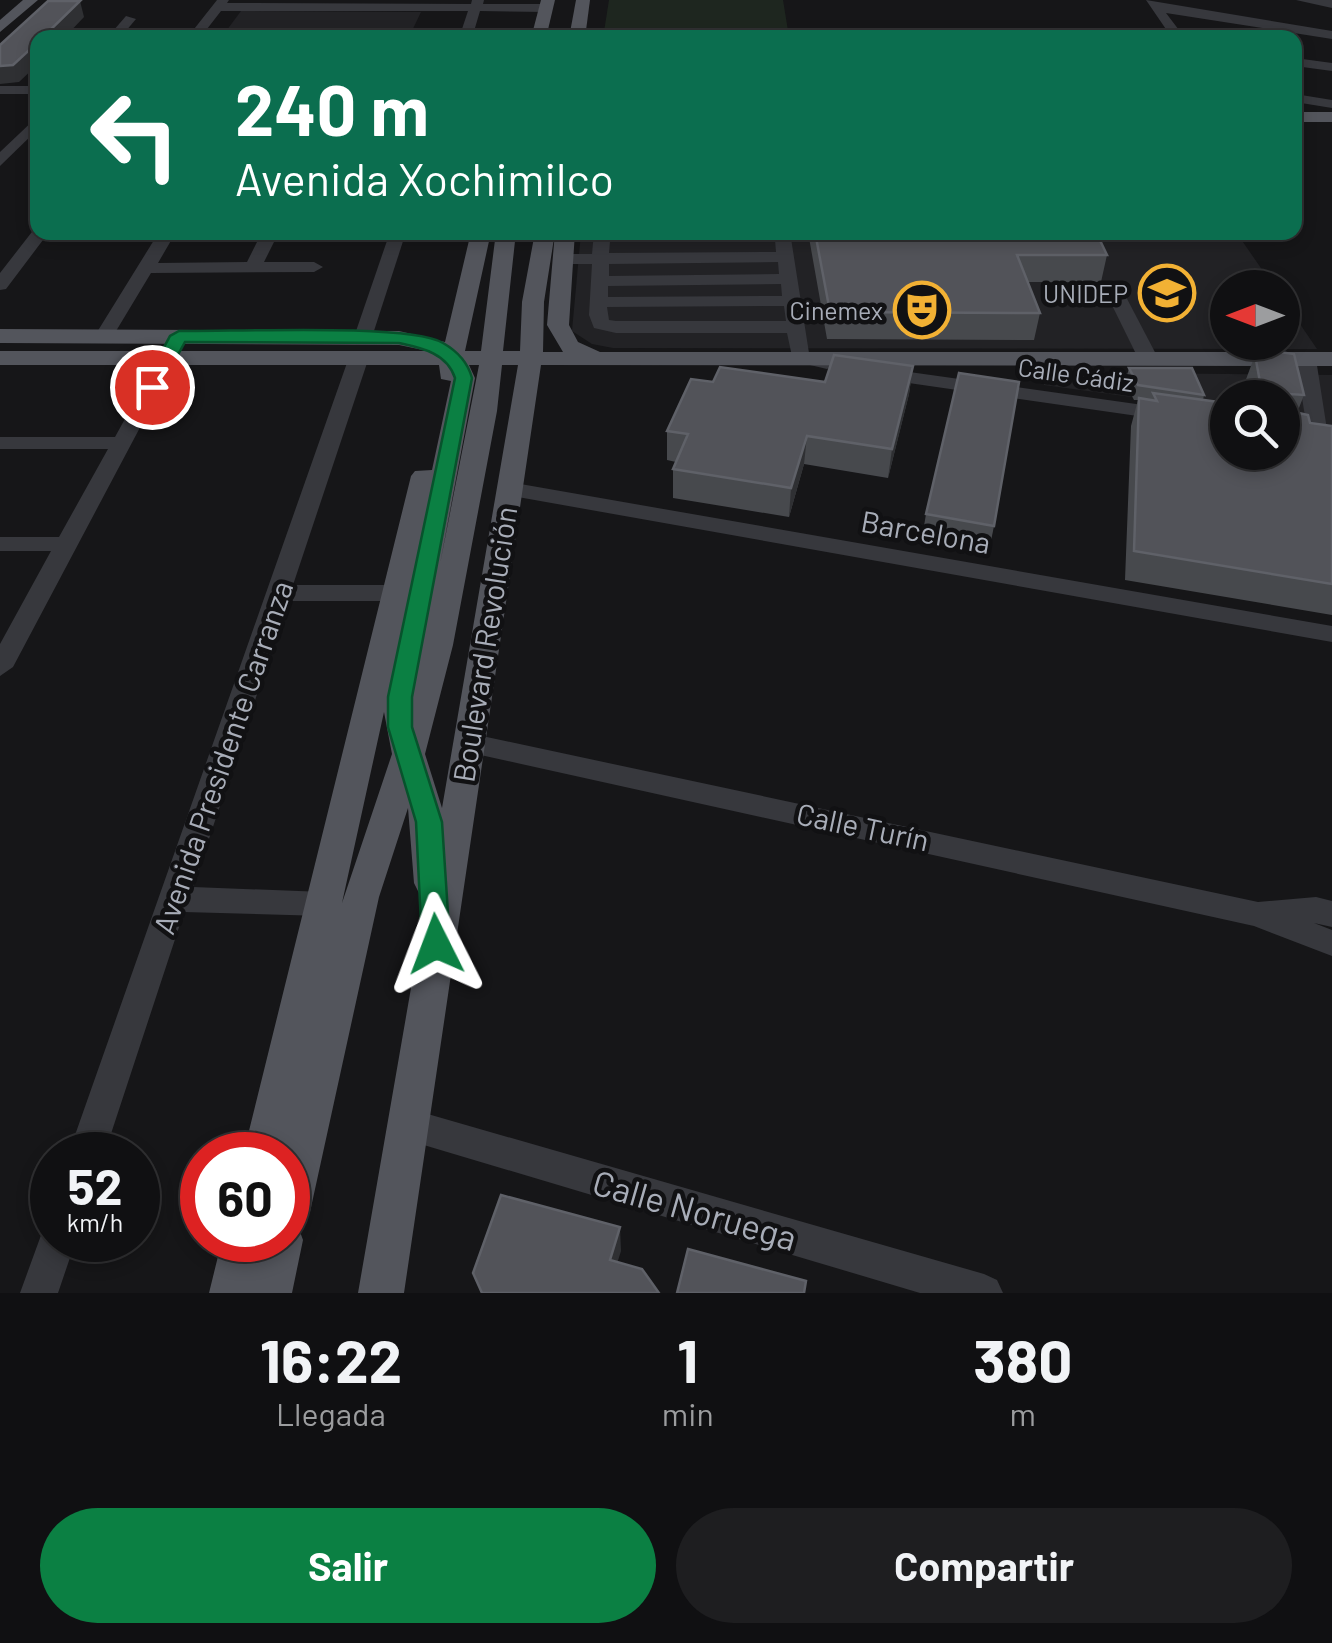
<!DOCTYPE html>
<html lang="es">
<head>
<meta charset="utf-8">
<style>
	body { margin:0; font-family:Barlow,sans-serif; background:#1e1e20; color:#f1f3f6; height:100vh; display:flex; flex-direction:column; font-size:38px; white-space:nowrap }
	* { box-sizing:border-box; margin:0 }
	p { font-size:32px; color:#9c9d9f }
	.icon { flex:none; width:55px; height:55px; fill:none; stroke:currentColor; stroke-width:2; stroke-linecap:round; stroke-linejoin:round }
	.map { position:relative; height:1293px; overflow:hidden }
	.panel { display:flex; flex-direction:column; background:#101012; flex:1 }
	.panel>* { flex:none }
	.guide { position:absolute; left:30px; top:30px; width:1272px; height:210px; border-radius:20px; box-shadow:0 5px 15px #0003,0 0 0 2px #303032; background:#0b6e4f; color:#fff; overflow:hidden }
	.needle { width:65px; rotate:270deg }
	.controls { position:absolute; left:1210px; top:270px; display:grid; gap:20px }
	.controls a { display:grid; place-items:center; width:90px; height:90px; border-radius:50%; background:#101012; box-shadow:0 5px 15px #0003,0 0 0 2px #303032; font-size:50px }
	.speed { position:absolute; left:30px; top:1132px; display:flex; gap:20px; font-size:50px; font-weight:700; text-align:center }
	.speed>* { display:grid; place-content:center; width:130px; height:130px; border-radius:50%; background:#101012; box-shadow:0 5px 15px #0003,0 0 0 2px #303032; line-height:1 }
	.speed small { font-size:25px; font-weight:400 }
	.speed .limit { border:15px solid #d22; background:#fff; color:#111 }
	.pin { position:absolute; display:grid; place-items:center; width:85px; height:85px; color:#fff; margin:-42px; border:5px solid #fff; border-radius:50%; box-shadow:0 2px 10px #0007 }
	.me { position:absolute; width:110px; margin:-55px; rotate:357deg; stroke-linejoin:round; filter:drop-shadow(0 0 8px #0008) }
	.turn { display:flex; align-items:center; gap:35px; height:210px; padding:0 40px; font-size:45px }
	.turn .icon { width:130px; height:130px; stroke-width:2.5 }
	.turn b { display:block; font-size:70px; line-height:85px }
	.eta { display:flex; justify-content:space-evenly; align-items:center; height:170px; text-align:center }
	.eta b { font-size:60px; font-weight:700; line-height:70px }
	.button { display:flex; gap:20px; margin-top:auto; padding:20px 40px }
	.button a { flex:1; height:115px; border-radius:60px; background:#0b8043; color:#fff; font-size:40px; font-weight:700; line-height:115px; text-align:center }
	.button a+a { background:#1e1e20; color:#f1f3f6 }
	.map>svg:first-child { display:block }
</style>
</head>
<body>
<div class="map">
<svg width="1332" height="1293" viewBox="0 0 1332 1293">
	<rect width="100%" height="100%" fill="#161618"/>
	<g fill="#222225">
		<path d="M241,11L421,12L409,37L221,38Z"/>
		<path d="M1236,232L1274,287L1228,288V342H1282L1283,299L1317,349L613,348L592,344L572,331L581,233Z"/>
		<path d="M1044,372L1332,375V425L1283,418L1282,398H1228L1227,410L1044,385Z"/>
	</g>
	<path fill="#1e261f" d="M609,0H783L789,37L603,38Z"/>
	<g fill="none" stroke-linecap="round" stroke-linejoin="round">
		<g fill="#37383d" fill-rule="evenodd">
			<path d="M217,0H229L227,3L471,4L472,0H484L483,4H546L552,8L546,12L480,11L472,38H459L468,11H221L200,38H187Z"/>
			<path d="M1146,0L1332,31V39L1166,13L1185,38H1172Z"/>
			<path d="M1296,0H1332V8Z"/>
			<path d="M126,16L136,19L120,38H107Z"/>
			<path d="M578,29L738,32L744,36H574L572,33Z"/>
			<path d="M1295,58L1332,63V71L1295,66Z"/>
			<rect x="0" y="86" width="38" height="8"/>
			<path d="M1295,94L1332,100V108L1295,102Z"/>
			<path d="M38,116V129L0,166V152Z"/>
			<path d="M35,228L38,232H49L6,289L0,290V273Z"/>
			<path d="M159,232H176L158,263L247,262L262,232H279L264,262H314L323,267L314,272L151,273L110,341H96L94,337Z"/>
			<path d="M390,232H406L372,337L370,341H356L354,337Z"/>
			<path d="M594,232H790L809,353L837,363L827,369L793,361L787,333H616L594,328L589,315L592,264H563L554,259L563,254H592ZM775,240L776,252L609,253L610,241ZM778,262L779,274L609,276V264ZM781,284L782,296L608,297V286ZM784,306L786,321H616L609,320L607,307Z"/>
			<path d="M1116,290L1125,295L1158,358L1155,362L1148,364L1138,358L1107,295Z"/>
			<path d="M179,331L188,337L13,667L0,676V644L51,551H0V537H59L108,449H0V437H115L170,337Z"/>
			<path d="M1306,353L1316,359L1328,436L1318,442L1308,436L1296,359Z"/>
			<path d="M358,354L368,360L293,585H416L428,593L416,601H288L193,887L324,892L335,895L339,904L335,913L324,916L184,912L104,1155H68L348,360Z"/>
			<path d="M881,368L1228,417V429L874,378L871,374Z"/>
			<path d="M509,482L1332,626V642L501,494L498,489Z"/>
			<path d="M468,733L1258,902L1316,897L1332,901V927L1314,923L1332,930V956L1254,926L458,750L455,743L458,736Z"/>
			<path d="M407,1108L984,1274L997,1280L1003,1293H920L407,1140L395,1136L390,1124L395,1112Z"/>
			<path d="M52,1223V1240H76L58,1293H20L44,1227Z"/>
		</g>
		<g fill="#53555c" fill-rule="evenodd">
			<path d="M23,0H38L0,32V20Z"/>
			<path d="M541,0H555L546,38H531Z"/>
			<path d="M576,0H590L585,38H569Z"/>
			<rect x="1295" y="112" width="37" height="10"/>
			<path d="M471,232H491L465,351H481L496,232H516L503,351H520L522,302L535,232H555L544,302L543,352H563L547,325L555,232H575L569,325L578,342L600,352H1332V366L541,365L404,1293H358L427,896L419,893L414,883L408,808L379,897L310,1212L299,1229L303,1240L292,1293H209L222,1240H288V1155H243L411,476L415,471L432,470L451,381L441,379L439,365H0V351H428L399,345L0,343V329L399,331L445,342ZM469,365H479L440,564L475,378ZM502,365H518L442,808L425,754L453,645L497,411ZM384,712L392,754L342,903Z"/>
		</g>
	</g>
	<g fill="#47494d">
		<path d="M808,232H1096L1107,255L1101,282H1028L1040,313L1034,340L827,339Z"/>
		<path d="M1255,355L1304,395L1297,413L1310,423L1332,426V615L1125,580L1131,426L1138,400H1134L1125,383L1129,368L1204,395L1203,400L1222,410L1282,452V398H1248L1245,382Z"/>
		<path d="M913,366L909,394L888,478L804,464L789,517L673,498V469L676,462L667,460V431L713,382H825Z"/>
		<path d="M926,514L994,526L988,556L921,544Z"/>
	</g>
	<g fill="#2f3033">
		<path d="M80,1L84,17L64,38H42Z"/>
		<path d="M38,42V64L19,82L0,84V66Z"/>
		<path d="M913,366L909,394L888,478L892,449Z"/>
		<path d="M807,436L804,464L789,517L791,488Z"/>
		<path d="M620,1227L621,1251L611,1283L610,1260Z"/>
	</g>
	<g fill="#525359" stroke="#5f6168" stroke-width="2.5">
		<path d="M48,1H80L42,38H38V42L13,65L0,66V45Z"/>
		<rect x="719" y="34" width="26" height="4"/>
		<path d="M815,232H1096L1107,255H1017L1040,313L830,312Z"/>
		<path d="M1265,350L1294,354L1304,395L1290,394V411L1308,415L1310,423L1332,426V584L1134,551L1139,398L1157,401L1153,393L1218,402L1222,410L1228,411V452H1282V398H1263L1255,355Z"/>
		<path d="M834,355L913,366L892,449L807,436L791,488L673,469L688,434L667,431L691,379L713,382L720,367L825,382Z"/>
		<path d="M1129,368H1192L1204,395L1138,385Z"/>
		<path d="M959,373L1019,382L994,526L926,514Z"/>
		<path d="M501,1195L620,1227L610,1260L642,1269L659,1293H482L473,1273Z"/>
		<path d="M688,1249L806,1281L804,1293H677Z"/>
	</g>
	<path fill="#0b8043" stroke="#07532c" stroke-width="2.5" d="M179,331C228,332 409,323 443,343C457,351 468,363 472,378L412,697V727L442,822L450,944L446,952L436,956L426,952L422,944L416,822L388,727V697L455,378C447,353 422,348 399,343L185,342L158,391H145L143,387L170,336Z"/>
	<defs>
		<g id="university-ring" transform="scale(2.875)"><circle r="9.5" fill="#111113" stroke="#f2b134" stroke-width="1.5"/><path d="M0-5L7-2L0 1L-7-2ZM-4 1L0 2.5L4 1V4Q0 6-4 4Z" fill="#f2b134"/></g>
		<g id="theatre-ring" transform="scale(2.875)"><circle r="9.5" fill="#111113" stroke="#f2b134" stroke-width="1.5"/><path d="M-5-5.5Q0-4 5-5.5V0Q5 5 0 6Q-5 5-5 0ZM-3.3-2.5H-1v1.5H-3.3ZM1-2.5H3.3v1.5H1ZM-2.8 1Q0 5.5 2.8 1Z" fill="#f2b134"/></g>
	</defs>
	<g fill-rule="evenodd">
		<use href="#university-ring" x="1167" y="293"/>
		<use href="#theatre-ring" x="922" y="310"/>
	</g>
	<g text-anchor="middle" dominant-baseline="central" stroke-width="9" stroke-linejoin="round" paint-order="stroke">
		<g font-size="25" fill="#a8adb8" stroke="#111113" text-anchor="end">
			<text x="1128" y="293">UNIDEP</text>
			<text x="883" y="310">Cinemex</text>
		</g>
		<g font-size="25" fill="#a8adb8" stroke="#111113">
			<text transform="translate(1076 374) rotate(8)">Calle Cádiz</text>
		</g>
		<g font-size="30" fill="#a8adb8" stroke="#111113">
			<text transform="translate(926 531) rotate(10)">Barcelona</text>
			<text transform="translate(484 644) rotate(-81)">Boulevard Revolución</text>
			<text transform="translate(222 757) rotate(-71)">Avenida Presidente Carranza</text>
			<text transform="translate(863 826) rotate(12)">Calle Turín</text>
		</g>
		<g font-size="35" fill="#a8adb8" stroke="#111113">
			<text transform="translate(695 1209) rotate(16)">Calle Noruega</text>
		</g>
	</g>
</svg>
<div class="controls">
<a><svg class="needle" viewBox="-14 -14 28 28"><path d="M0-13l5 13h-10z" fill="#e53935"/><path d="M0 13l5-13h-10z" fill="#9c9d9f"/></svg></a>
<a><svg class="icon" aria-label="search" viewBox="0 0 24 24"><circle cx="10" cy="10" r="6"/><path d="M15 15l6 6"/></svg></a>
</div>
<div class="speed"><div>52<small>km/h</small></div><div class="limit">60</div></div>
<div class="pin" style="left:152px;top:387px;background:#d93025"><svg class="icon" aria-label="arrive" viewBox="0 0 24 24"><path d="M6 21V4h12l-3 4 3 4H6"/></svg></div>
<svg class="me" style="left:436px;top:944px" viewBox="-20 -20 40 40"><path d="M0-17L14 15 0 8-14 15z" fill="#0b8043" stroke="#fff" stroke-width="4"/></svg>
<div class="guide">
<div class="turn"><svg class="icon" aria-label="left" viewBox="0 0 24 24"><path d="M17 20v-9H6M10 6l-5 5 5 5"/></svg><div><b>240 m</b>Avenida Xochimilco</div></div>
</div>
</div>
<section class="panel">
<div class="eta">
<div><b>16:22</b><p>Llegada</p></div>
<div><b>1</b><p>min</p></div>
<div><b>380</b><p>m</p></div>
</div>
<div class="button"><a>Salir</a><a>Compartir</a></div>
</section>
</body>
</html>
